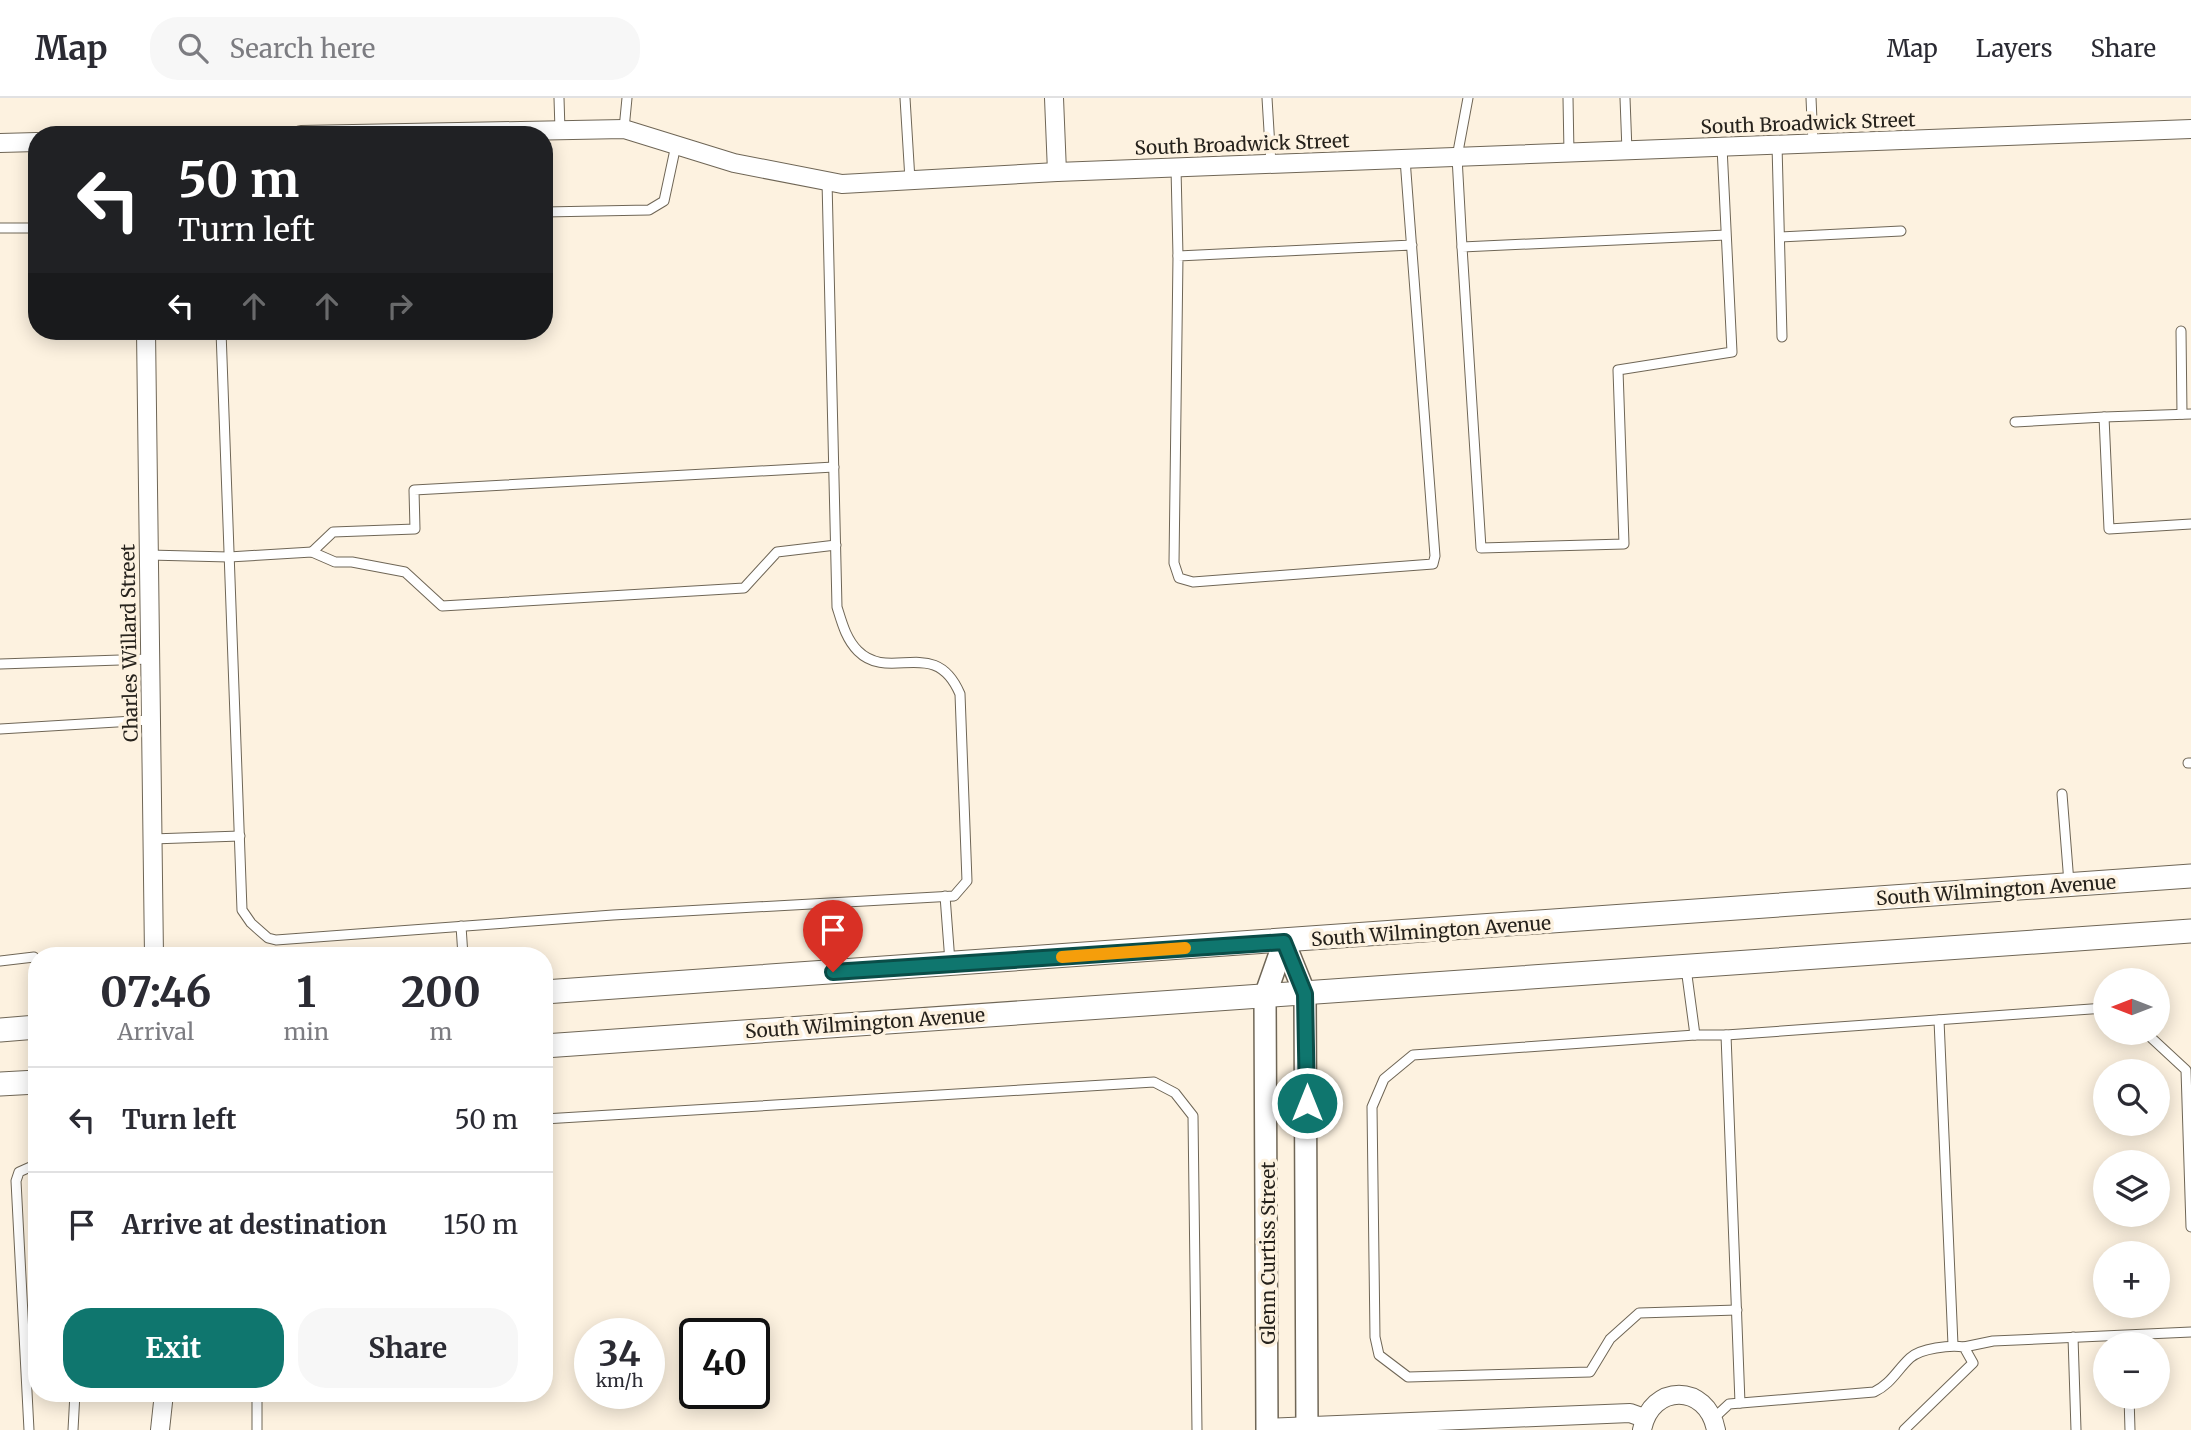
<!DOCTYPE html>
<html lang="en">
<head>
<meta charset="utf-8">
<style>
	body { margin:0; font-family:Merriweather,serif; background:#f7f7f7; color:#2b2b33; height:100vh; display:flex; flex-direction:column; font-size:26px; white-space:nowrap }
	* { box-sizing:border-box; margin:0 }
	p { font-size:23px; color:#7c7c81 }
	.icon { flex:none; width:38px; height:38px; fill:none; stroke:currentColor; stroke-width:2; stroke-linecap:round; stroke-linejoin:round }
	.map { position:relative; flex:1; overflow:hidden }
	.panel { position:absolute; left:28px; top:849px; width:525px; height:455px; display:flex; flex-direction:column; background:#fff; border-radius:28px; box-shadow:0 4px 18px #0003 }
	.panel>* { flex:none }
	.guide { position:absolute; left:28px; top:28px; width:525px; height:214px; border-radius:28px; box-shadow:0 4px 18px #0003; background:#202124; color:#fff; overflow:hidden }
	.needle { width:46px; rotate:270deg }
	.tools { position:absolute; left:2093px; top:870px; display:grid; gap:14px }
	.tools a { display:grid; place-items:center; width:77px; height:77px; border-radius:50%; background:#fff; box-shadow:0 4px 18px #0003; font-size:35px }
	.speed { position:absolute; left:574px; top:1220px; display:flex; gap:14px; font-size:35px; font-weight:700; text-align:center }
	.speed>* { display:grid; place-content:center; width:91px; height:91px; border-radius:50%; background:#fff; box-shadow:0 4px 18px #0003; line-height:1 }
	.speed small { font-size:18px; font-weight:400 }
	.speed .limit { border:4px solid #111; border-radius:10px; background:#fff; color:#111 }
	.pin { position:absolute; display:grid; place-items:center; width:60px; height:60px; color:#fff; margin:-72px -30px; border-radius:50% 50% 50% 0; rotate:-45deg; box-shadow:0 0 7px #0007 }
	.pin .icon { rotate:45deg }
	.me { position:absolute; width:77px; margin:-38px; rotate:0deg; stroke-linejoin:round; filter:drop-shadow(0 0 5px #0008) }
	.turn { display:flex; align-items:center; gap:24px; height:147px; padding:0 35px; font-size:32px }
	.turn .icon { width:91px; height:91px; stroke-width:2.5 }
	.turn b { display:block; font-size:49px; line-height:60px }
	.lanes { display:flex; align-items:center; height:66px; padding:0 35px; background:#0003; justify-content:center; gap:35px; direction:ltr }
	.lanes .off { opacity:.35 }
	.eta { display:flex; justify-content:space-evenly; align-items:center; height:119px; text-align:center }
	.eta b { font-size:42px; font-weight:700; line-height:49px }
	.button { display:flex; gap:14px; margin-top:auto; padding:14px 35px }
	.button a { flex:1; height:80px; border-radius:28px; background:#0f766e; color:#fff; font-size:28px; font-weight:700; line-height:80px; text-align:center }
	.button a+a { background:#f7f7f7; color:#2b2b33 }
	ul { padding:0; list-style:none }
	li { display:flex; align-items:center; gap:21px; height:105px; padding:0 35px; border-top:2px solid #e1e1e2 }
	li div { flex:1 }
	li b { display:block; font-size:26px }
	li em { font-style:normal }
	header { display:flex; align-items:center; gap:42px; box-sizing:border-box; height:98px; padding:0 35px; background:#fff; border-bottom:2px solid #e1e1e2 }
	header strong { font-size:33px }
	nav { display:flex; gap:38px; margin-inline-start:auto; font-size:24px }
	.search { width:490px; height:63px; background:#f7f7f7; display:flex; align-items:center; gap:18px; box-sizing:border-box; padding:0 24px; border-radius:28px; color:#7c7c81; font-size:26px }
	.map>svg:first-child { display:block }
</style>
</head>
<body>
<header>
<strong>Map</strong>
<div class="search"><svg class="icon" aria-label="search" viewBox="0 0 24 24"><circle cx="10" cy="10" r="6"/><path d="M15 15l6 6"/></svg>Search here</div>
<nav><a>Map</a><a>Layers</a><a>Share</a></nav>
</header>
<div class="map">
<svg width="2191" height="1332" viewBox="0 0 2191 1332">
	<rect width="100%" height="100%" fill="#fdf2e0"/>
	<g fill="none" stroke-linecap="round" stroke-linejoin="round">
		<g stroke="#6f6656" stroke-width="11">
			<g id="service">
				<path d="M559,0L560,32"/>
				<path d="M905,0L910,82"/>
				<path d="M1267,0L1271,66"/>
				<path d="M1568,0L1569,55"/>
				<path d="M1625,0L1627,53"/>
				<path d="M1811,0L1813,45"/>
				<path d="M624,31L627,0"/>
				<path d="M1777,47L1782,239"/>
				<path d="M1722,49L1732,254L1618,272L1624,446L1481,450L1462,149L1726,137"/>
				<path d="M1405,61L1435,458L1433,466L1193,484L1179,480L1174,465L1178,158L1412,147"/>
				<path d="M1176,70L1178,158"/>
				<path d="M544,114L649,112L664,103L676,47"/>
				<path d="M0,130H37"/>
				<path d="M1780,139L1901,133"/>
				<path d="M1462,149L1457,59L1468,0"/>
				<path d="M221,233L242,812L251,825L268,840L276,842L613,817L954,798L967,783L960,596C935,537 890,585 858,553C846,541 842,525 837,509L827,83"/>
				<path d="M2181,233L2182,316"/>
				<path d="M2104,319L2191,316"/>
				<path d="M2015,324L2104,319L2109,431L2191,426"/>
				<path d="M312,454L333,434L415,431L414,392L834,369"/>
				<path d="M149,457L229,459L312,454L335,464H352L405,474L442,508L744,490L777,454L836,447"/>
				<path d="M0,566L150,561"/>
				<path d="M0,631L150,622"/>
				<path d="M2188,665H2191"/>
				<path d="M2062,696L2069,785"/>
				<path d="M152,741L240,738"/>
				<path d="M945,798L950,864"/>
				<path d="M461,828L463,858"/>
				<path d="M0,863L34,859"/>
				<path d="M1686,870L1695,937H1726L1740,1305"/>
				<path d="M1939,922L1953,1247"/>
				<path d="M2145,934L2186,972L2191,1129"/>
				<path d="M1695,937L1413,957L1384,981L1372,1009L1375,1239L1379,1257L1408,1279L1590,1274L1610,1241L1639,1215L1737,1212"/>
				<path d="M1726,937L2105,910"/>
				<path d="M544,1021L1154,984L1175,995L1193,1018L1197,1332"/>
				<path d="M2073,1239L2076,1332"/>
				<path d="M1964,1249L1993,1243L2191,1234"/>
				<path d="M2129,1298L2130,1332"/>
				<path d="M1714,1320L1729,1306L1874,1294C1891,1286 1897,1272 1910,1260C1921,1250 1950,1247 1964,1249L1973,1265L1904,1332"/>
				<path d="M29,1332L16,1083L19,1074L37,1066"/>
				<path d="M73,1332L75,1295"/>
				<path d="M257,1332V1295"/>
			</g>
		</g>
		<g stroke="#6f6656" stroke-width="20">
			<g id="minor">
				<path d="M1054,0L1057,74"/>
				<path d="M301,37L624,31L734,65L842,86L1057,74L2191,31"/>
				<path d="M0,45L37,44"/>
				<path d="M146,233L154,858"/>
				<path d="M1267,1330L1630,1315L1644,1320"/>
				<path d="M160,1332L164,1295"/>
				<path d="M1642,1332C1651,1285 1707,1285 1716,1332"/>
			</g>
		</g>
		<g stroke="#6f6656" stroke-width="24">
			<g id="tertiary">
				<path d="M1284,844L1305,896L1307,1332"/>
				<path d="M1267,1332L1265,898L1284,844"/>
			</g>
		</g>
		<g stroke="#6f6656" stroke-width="25">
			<g id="secondary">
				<path d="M544,894L2191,778"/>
				<path d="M0,932L37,929"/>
				<path d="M544,948L2191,833"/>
				<path d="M0,986L37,984"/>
			</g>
		</g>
		<use href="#service" stroke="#fff" stroke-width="9"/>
		<use href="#minor" stroke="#fff" stroke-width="18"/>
		<use href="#tertiary" stroke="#fff" stroke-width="21"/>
		<use href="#secondary" stroke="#fff" stroke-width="23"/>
	</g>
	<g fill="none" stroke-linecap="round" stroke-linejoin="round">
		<g stroke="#0a4d48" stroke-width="18">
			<path id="route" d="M833,874L1284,844L1305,896L1307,1005"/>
		</g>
		<use href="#route" stroke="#0f766e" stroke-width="12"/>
		<path stroke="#f59e0b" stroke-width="12" d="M1062,859L1185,850"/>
	</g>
	<g text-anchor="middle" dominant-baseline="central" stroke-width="7" stroke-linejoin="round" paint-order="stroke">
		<g font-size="19" fill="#26221c" stroke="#fdf2e0">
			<text transform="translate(1808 25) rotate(-2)">South Broadwick Street</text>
			<text transform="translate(1242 46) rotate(-2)">South Broadwick Street</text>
			<text transform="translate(129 545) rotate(-91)">Charles Willard Street</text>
			<text transform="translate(1996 792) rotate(-4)">South Wilmington Avenue</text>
			<text transform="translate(1431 833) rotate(-4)">South Wilmington Avenue</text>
			<text transform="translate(865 925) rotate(-4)">South Wilmington Avenue</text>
			<text transform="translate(1268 1155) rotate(-90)">Glenn Curtiss Street</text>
		</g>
	</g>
</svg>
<div class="tools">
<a><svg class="needle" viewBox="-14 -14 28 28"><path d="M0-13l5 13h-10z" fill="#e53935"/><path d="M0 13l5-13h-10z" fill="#7c7c81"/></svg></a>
<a><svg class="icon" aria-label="search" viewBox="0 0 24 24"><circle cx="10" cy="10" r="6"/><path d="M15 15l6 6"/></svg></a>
<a><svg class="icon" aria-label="layers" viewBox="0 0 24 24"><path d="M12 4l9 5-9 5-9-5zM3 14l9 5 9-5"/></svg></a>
<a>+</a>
<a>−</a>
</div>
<div class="speed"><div>34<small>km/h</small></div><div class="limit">40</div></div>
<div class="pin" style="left:833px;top:874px;background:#d93025"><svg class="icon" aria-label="arrive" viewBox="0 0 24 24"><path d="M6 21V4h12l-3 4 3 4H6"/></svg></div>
<svg class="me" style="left:1307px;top:1005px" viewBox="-20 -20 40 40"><circle r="17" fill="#0f766e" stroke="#fff" stroke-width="3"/><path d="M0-11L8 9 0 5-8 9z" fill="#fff"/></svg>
<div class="guide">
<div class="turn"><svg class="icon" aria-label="left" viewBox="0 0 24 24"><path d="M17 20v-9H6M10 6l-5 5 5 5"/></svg><div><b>50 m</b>Turn left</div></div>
<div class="lanes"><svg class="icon" aria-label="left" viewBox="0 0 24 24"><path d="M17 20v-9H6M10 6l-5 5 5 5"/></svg><svg class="icon off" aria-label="ahead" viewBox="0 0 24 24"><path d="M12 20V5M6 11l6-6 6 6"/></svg><svg class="icon off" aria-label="ahead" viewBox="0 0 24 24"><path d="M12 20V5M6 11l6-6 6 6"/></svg><svg class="icon off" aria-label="right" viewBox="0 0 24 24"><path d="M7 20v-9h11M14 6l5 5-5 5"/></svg></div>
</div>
<section class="panel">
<div class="eta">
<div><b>07:46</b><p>Arrival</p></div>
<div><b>1</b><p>min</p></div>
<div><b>200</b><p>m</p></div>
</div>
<ul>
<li><svg class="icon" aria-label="left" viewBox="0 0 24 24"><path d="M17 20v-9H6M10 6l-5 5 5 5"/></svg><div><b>Turn left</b></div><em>50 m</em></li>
<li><svg class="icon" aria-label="arrive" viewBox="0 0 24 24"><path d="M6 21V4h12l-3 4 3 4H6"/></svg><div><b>Arrive at destination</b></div><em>150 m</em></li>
</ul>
<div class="button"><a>Exit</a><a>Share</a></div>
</section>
</div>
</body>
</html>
